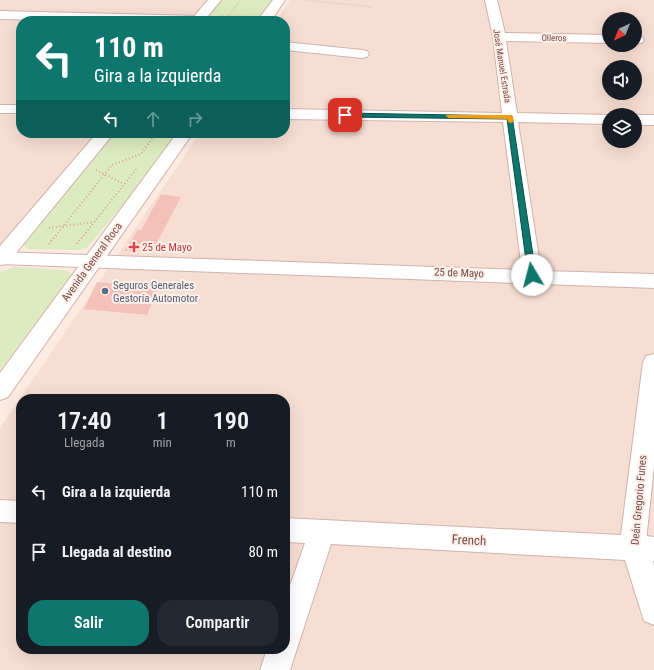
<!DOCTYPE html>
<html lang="es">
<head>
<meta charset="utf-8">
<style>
	body { margin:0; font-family:"Roboto Condensed",sans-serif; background:#242831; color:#f1f3f6; height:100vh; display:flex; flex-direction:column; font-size:15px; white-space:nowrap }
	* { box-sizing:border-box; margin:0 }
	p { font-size:13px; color:#9ea1a6 }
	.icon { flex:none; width:22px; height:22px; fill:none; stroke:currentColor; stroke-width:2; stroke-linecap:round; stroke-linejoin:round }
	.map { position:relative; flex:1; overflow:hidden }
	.sheet { position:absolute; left:16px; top:394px; width:274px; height:260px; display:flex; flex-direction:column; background:#171b24; border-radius:16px; box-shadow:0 4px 16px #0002 }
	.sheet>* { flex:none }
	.top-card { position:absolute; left:16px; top:16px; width:274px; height:122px; border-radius:16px; box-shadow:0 4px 16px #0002; background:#0f766e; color:#fff; overflow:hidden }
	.needle { width:26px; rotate:223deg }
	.buttons { position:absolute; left:602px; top:12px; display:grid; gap:8px }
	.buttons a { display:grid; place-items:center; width:40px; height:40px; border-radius:50%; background:#171b24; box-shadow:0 4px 16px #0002; font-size:20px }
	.pin { position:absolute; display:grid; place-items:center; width:34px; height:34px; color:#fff; margin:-17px; border-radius:8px; box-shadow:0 2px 6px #0006 }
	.me { position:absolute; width:44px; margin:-22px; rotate:352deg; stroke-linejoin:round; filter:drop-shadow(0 0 3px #0008) }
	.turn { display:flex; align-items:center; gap:14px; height:84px; padding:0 12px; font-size:18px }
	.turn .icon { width:52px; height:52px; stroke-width:2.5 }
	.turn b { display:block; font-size:28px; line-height:34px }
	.lanes { display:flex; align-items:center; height:38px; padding:0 12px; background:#0003; justify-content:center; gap:20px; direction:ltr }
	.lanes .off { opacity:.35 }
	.eta { display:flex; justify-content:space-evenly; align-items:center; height:68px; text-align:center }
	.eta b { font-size:24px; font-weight:600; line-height:28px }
	.cta { display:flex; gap:8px; margin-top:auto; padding:8px 12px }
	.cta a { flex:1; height:46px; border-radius:16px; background:#0f766e; color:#fff; font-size:16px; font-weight:600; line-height:46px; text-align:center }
	.cta a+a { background:#242831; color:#f1f3f6 }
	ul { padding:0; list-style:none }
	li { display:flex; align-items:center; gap:12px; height:60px; padding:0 12px }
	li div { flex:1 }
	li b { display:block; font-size:15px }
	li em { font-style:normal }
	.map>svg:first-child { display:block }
</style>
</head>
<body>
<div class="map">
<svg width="654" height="670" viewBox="0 0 654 670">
	<rect width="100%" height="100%" fill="#fdebe2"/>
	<g fill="#f7ded3" fill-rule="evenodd">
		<path d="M0,0H210L193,21H21V133H97L0,247Z"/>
		<path d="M290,0H654V670H0V428L200,133H285V21H276ZM609,19H635V45H609ZM609,67H635V93H609ZM609,115H635V141H609ZM21,399H285V649H21Z"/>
	</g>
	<g fill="#ddebc0">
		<path d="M215,0H279L264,21H197Z"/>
		<path d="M108,133H182L87,248L79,250L27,249L23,244Z"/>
		<path d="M14,267L65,270L72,274L0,370V272Z"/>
	</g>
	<g fill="#f4c1b9">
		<path d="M161,194L181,197L153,250L124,251L138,230H141Z"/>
		<path d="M97,282L158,288L147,315L84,309Z"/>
	</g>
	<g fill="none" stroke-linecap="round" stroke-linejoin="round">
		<g stroke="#d1b2ac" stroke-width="2">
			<g id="street">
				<path d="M485,0H497L505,33L609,35V43L506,41L517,113L611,115H609V124L518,122L541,271L654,274V288L0,264V252L522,270L503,122L285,119V109L502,113L493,37Z"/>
				<path d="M0,11L198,16L202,17L204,20L90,21L0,19Z"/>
				<path d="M635,36L642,37L644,40L642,43L635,44Z"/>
				<path d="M285,42L362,50L367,51L369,54L367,57L362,58L285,50Z"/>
				<rect x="0" y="105" width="21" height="8"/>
				<rect x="635" y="115" width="19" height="10"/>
				<path d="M654,354V466L647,532V536L654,537V561H653L654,566V625L644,621L625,560L331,544L290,670H260L267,649H285V600L305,543L285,542V518L621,535L643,362L646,356Z"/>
				<path d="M0,500L21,501V523L0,522Z"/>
			</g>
		</g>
		<g stroke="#d4b0a8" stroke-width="2">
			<g id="secondary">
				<path d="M208,0H221L204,21H190Z"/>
				<path d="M273,0H285L271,21H257Z"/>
				<path d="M97,133H114L7,264L0,265V246Z"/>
				<path d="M177,133H193L8,397L0,400V373Z"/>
			</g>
		</g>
		<g stroke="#d8a39c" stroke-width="1.5" stroke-dasharray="0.5 2" stroke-linecap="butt">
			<path d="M306,0L371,7"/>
			<path d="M221,16H250"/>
			<path d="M224,21L241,0"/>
		</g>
		<g stroke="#d8a39c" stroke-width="2" stroke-dasharray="1 2.5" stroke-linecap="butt">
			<path d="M96,170L124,184"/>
			<path d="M49,228L94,222"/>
			<path d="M49,244L112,165L141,154L156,133"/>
			<path d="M77,244L137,168"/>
		</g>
		<use href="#street" fill="#fff" fill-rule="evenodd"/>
		<use href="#secondary" fill="#fff" fill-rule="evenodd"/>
	</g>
	<path fill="#0f766e" stroke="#0a4d48" d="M343,113L512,116L536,275L535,277H529L528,275L507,119L345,117L342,115Z"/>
	<path fill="#f59e0b" d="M446,115H510L513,117L514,121L511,123L508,122L507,119L449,118L446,116Z"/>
	<path fill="#e0444e" stroke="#fff1e9" stroke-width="1.5" d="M132 241h4v4h4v4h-4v4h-4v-4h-4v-4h4z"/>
	<circle fill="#5c6f8a" stroke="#fff1e9" stroke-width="1.5" cx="105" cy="291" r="4"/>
	<g text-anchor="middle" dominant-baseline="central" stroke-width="4" stroke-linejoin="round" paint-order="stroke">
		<g font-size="9" fill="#764c48" stroke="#fff1e9">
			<text transform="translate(554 38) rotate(1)">Olleros</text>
			<text transform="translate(502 66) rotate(81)">José Manuel Estrada</text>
		</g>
		<g font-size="11" fill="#be3a42" stroke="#fff1e9" text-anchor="start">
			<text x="142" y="247">25 de Mayo</text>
		</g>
		<g font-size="11" fill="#764c48" stroke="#fff1e9">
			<text transform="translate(92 262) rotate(-54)">Avenida General Roca</text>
			<text transform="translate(459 273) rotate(2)">25 de Mayo</text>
			<text transform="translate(639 500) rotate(-85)">Deán Gregorio Funes</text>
		</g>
		<g font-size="11" fill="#4e5e75" stroke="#fff1e9" text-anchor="start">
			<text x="113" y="285">Seguros Generales<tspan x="113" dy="13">Gestoría Automotor</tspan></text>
		</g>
		<g font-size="13" fill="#764c48" stroke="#fff1e9">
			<text transform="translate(469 540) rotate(3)">French</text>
		</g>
	</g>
</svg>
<div class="buttons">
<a><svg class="needle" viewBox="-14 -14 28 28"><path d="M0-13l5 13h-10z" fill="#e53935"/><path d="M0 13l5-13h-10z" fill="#9ea1a6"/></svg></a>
<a><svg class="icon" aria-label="sound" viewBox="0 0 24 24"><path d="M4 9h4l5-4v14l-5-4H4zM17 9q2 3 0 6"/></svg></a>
<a><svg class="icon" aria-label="layers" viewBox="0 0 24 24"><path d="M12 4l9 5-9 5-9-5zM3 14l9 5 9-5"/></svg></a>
</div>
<div class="pin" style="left:345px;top:115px;background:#d93025"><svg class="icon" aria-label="arrive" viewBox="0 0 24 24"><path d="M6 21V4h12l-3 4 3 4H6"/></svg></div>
<svg class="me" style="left:532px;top:275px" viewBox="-20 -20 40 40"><circle r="19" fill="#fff"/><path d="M0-13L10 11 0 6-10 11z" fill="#0f766e"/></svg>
<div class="top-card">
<div class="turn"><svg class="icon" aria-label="left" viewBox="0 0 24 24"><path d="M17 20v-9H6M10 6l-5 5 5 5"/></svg><div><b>110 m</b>Gira a la izquierda</div></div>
<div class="lanes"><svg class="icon" aria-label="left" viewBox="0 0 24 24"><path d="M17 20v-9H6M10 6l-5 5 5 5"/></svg><svg class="icon off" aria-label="ahead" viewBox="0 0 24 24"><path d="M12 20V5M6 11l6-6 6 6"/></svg><svg class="icon off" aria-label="right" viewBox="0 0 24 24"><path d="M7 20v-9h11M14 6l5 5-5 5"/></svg></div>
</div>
<section class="sheet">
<div class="eta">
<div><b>17:40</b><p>Llegada</p></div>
<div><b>1</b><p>min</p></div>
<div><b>190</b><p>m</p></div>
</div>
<ul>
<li><svg class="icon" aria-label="left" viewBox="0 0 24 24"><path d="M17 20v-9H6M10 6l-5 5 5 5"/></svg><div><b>Gira a la izquierda</b></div><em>110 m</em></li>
<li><svg class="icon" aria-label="arrive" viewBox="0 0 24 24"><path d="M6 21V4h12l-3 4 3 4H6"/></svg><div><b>Llegada al destino</b></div><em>80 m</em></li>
</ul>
<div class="cta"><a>Salir</a><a>Compartir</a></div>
</section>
</div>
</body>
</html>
